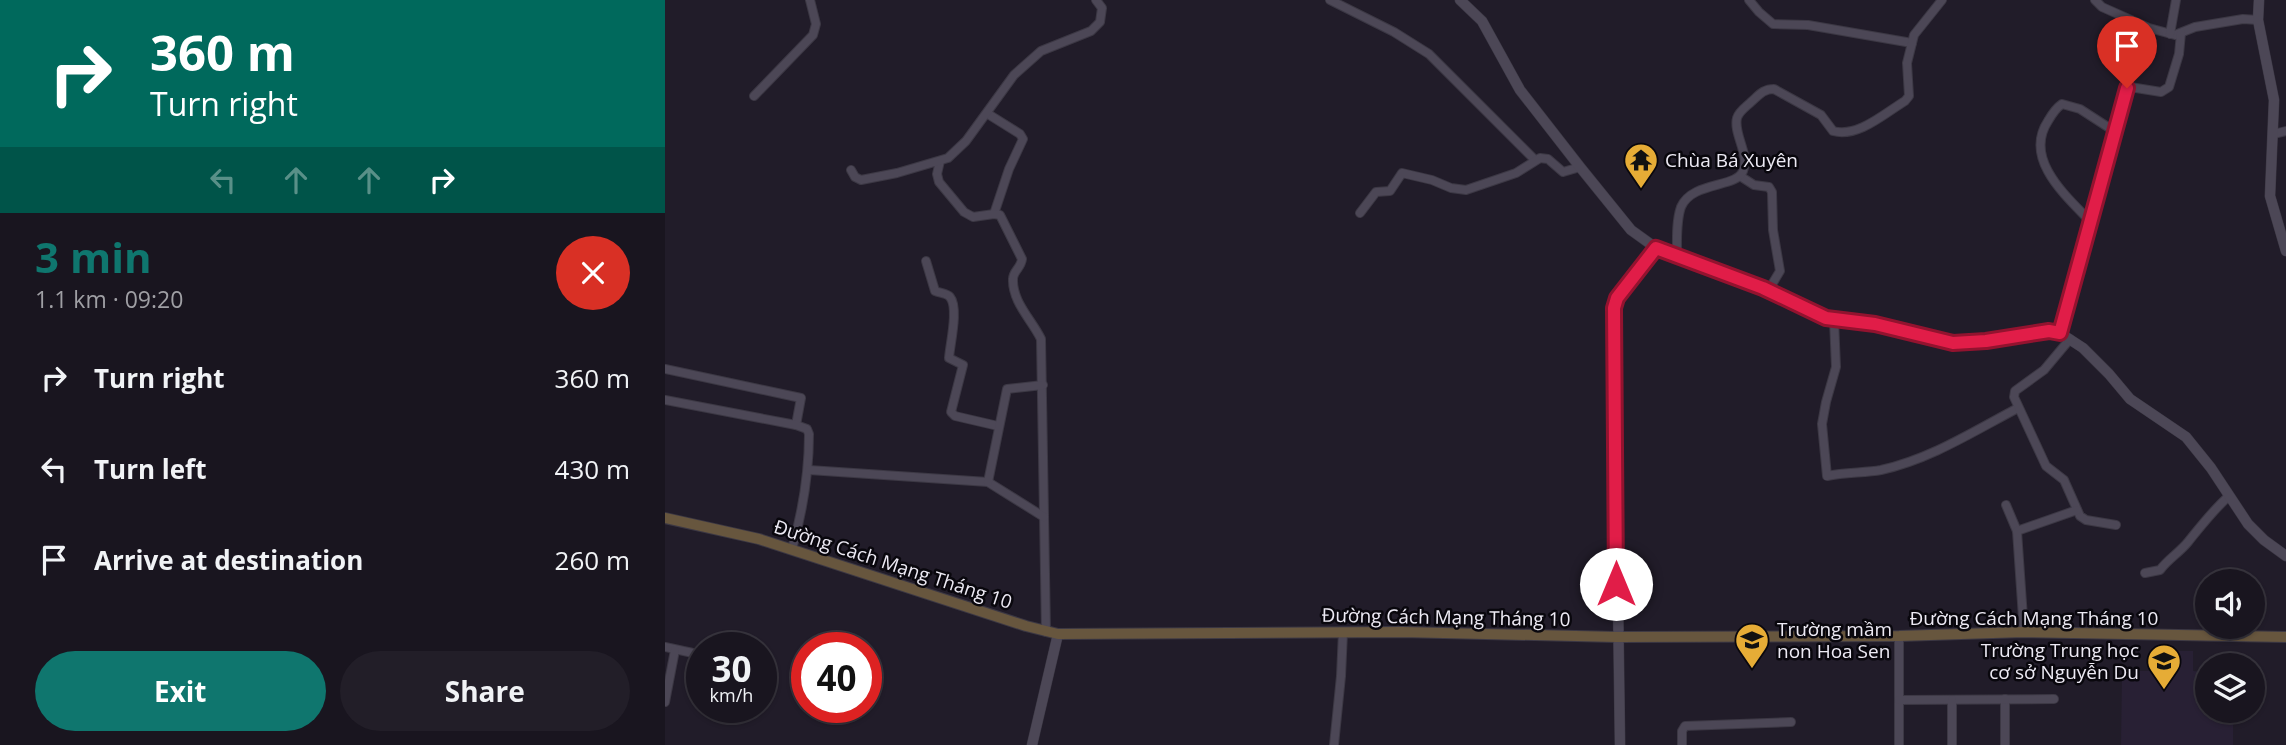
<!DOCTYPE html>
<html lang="en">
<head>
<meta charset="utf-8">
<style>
	body { margin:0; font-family:"Open Sans",sans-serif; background:#221e28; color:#f1f3f6; height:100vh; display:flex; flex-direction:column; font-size:26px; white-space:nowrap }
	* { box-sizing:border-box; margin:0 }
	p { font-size:23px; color:#9f9fa4 }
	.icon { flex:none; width:38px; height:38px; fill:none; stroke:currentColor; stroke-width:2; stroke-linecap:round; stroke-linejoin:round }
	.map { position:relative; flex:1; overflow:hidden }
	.sheet { display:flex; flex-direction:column; background:#19151f; width:665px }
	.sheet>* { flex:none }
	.banner { background:#00695c; color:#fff; overflow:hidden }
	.fabs { position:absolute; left:1530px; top:569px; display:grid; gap:14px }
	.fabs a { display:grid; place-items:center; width:70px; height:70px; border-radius:50%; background:#19151f; box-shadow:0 2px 5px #0004,0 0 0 2px #37343d; font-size:35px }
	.speed { position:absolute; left:21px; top:632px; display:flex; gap:14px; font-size:35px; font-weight:700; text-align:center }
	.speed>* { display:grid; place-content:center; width:91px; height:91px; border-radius:50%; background:#19151f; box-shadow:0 2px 5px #0004,0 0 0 2px #37343d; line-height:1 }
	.speed small { font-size:18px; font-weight:400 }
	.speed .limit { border:10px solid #d22; background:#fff; color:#111 }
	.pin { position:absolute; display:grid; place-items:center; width:60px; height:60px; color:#fff; margin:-72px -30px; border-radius:50% 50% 50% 0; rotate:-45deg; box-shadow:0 0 7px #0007 }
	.pin .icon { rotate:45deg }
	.me { position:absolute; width:77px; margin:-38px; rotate:0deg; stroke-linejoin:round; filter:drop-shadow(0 0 5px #0008) }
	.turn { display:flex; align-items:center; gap:24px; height:147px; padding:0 35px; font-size:32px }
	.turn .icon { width:91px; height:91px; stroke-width:2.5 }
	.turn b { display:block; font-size:49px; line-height:60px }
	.lanes { display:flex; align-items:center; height:66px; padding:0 35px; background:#0003; justify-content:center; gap:35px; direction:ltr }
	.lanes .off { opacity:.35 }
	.round { display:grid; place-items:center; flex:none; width:74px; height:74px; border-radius:37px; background:#221e28 }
	.head { display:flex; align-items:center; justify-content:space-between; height:119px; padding:0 35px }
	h1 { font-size:42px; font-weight:700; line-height:52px; color:#0f766e }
	.action { display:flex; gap:14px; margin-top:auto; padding:14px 35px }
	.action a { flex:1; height:80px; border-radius:42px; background:#0f766e; color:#fff; font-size:28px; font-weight:700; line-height:80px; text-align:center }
	.action a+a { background:#221e28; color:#f1f3f6 }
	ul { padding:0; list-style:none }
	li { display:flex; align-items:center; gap:21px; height:91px; padding:0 35px }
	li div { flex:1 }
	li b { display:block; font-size:26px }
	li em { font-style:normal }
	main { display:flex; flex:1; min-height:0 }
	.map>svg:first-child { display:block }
</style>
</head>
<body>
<main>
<section class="sheet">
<div class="banner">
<div class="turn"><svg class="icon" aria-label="right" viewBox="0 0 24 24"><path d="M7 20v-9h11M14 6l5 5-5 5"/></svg><div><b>360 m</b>Turn right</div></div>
<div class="lanes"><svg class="icon off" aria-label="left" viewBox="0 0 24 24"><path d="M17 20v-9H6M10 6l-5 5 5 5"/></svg><svg class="icon off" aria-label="ahead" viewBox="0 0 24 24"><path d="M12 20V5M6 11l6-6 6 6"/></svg><svg class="icon off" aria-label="ahead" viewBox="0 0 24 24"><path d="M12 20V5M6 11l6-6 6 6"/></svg><svg class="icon" aria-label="right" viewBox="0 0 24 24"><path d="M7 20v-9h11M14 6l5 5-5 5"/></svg></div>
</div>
<div class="head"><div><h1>3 min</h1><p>1.1 km · 09:20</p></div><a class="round" style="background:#d93025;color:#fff"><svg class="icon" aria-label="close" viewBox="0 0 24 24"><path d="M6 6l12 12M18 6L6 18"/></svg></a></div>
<ul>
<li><svg class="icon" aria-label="right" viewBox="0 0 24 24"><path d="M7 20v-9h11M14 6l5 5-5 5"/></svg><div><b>Turn right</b></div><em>360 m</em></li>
<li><svg class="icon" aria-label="left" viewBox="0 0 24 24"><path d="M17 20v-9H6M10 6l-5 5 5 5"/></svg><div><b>Turn left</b></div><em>430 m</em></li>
<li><svg class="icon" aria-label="arrive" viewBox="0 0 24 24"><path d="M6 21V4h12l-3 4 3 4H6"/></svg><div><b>Arrive at destination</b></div><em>260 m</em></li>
</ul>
<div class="action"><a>Exit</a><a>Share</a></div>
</section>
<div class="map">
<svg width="1621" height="745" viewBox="0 0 1621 745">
	<rect width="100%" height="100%" fill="#211c29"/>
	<path fill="#282034" d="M1506,651H1528V671L1542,672V710L1568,711V745H1456L1457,671H1506Z"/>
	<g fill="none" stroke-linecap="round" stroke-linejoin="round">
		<g stroke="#3c3844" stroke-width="10">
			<g id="minor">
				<path d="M665,0L729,32L764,54L870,160"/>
				<path d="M1084,0L1094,12L1108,24L1143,25L1247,43"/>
				<path d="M1430,0L1437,7L1484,28L1510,35L1530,27L1578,19L1593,20"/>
				<path d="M1505,34L1511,0"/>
				<path d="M89,96L148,35L151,24L145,0"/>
				<path d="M323,114L355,134L358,139L344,169L329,214"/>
				<path d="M1609,134L1621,131"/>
				<path d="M275,161L272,174L274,182L299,212L308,217L329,214L335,215L357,259C356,268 348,271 348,279C347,302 367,320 376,339L381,632"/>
				<path d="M186,170L190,177L196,180L232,173L283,158L301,141L349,75L376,51L426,31L435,22L437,8L431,0"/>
				<path d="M1075,176L1089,185L1104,187L1107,192L1108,230L1115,271L1103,291"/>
				<path d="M695,213L711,192L725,191L737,173L767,180L786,188L801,190L851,173L875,158L883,159L898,172L915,167"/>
				<path d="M1426,222C1401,196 1358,159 1383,121C1387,114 1391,108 1397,104L1415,109L1449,131"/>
				<path d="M1012,256C1012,241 1011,221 1016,207C1027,181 1072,188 1078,171C1085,154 1068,134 1072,118C1074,111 1082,106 1086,102C1094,95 1098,89 1109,89L1156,115L1168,131C1193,138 1220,113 1240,101L1244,96L1242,63L1249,35L1277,0"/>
				<path d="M261,261L270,291C274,293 282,293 285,297C294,308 285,344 284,358L298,365L286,412L290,416L333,426"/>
				<path d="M1169,320L1171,367L1161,402L1157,424L1162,476C1180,472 1200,473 1216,470C1266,459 1309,431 1353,408"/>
				<path d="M1395,333L1460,90L1465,87L1496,92L1504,87L1514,54L1516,33"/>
				<path d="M1405,339L1379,370L1350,391L1349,397L1381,466L1399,480L1415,516L1421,520L1451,525"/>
				<path d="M0,369L136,398L131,425"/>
				<path d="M0,400L131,425L142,429L144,434C144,475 138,510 127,549"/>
				<path d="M144,470L323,482L379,517"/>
				<path d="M323,482L342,389L378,385"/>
				<path d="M1341,505L1352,531"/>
				<path d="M1480,573L1495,570C1503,559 1514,553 1523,542C1536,526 1548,510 1564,496"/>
				<path d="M1359,632L1352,531L1412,510"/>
				<path d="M1234,636V745"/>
				<path d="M0,647L37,655"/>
				<path d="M1340,699V745"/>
				<path d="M1234,700L1389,699"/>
				<path d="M1287,700V745"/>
				<path d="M0,702L10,650"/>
				<path d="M669,745L676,676L678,632"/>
				<path d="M1017,745V731L1020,726L1126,722"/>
			</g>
		</g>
		<g stroke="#3c3844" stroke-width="11">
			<g id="tertiary">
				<path d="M795,0L817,21L855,90L915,167L966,230L991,248L1098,288L1161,319L1210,324L1288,343L1321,341L1384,331L1395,333L1418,348L1444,374L1465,399L1521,437L1546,468L1583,524L1599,540L1621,556"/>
				<path d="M1594,0L1593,20L1609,100L1605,196L1621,251"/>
				<path d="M367,745L393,634"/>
				<path d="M955,745L949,308L952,298L991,248"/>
			</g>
		</g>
		<g stroke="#3c3844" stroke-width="12">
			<path id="secondary" d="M0,518L94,539L361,626L393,634L737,632L952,637L1234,636L1359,632L1621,637"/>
		</g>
		<use href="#minor" stroke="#4c4756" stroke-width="8"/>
		<use href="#tertiary" stroke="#4c4756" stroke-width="10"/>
		<use href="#secondary" stroke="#67563e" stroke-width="10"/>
	</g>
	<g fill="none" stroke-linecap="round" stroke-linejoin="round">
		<g stroke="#92132f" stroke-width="18">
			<path id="route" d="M951,584L949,308L952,298L991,248L1098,288L1161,318L1210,324L1288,343L1321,341L1384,331L1395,333L1462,88"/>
		</g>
		<use href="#route" stroke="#e11d48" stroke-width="12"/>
	</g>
	<defs>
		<g id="temple-pin" transform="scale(1.75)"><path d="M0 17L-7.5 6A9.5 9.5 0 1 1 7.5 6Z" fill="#e6ac36" stroke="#09070d"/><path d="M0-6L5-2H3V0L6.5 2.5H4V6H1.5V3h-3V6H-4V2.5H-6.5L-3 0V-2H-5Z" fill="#111"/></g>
		<g id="school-pin" transform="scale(1.75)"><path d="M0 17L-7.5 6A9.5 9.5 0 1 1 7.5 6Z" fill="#e6ac36" stroke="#09070d"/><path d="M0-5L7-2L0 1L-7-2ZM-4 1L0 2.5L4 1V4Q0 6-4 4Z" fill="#111"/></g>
	</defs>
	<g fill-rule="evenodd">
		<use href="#temple-pin" x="976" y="160"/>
		<use href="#school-pin" x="1087" y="640"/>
		<use href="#school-pin" x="1499" y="661"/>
	</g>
	<g text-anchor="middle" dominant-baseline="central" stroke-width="5" stroke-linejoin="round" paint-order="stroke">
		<g font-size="19" fill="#edeaf4" stroke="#09070d" text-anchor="start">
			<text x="1000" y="160">Chùa Bá Xuyên</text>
			<text x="1112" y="629">Trường mầm<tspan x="1112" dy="22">non Hoa Sen</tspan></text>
			<text x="1474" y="650" text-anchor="end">Trường Trung học<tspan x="1474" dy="22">cơ sở Nguyễn Du</tspan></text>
		</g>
		<g font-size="19" fill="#edeaf4" stroke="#09070d">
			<text transform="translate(228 564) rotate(18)">Đường Cách Mạng Tháng 10</text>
			<text transform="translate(781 617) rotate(1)">Đường Cách Mạng Tháng 10</text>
			<text x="1369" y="618">Đường Cách Mạng Tháng 10</text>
		</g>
	</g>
</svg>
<div class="fabs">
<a><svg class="icon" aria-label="sound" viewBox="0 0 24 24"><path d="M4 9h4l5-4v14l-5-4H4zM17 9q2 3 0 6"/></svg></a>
<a><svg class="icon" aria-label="layers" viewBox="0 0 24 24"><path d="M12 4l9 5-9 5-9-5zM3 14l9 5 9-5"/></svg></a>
</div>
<div class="speed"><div>30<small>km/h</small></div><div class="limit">40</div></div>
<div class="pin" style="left:1462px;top:88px;background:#d93025"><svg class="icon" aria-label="arrive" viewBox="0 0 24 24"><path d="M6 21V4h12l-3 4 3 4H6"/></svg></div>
<svg class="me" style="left:951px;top:584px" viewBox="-20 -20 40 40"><circle r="19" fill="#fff"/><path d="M0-13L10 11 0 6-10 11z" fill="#e11d48"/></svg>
</div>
</main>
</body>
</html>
